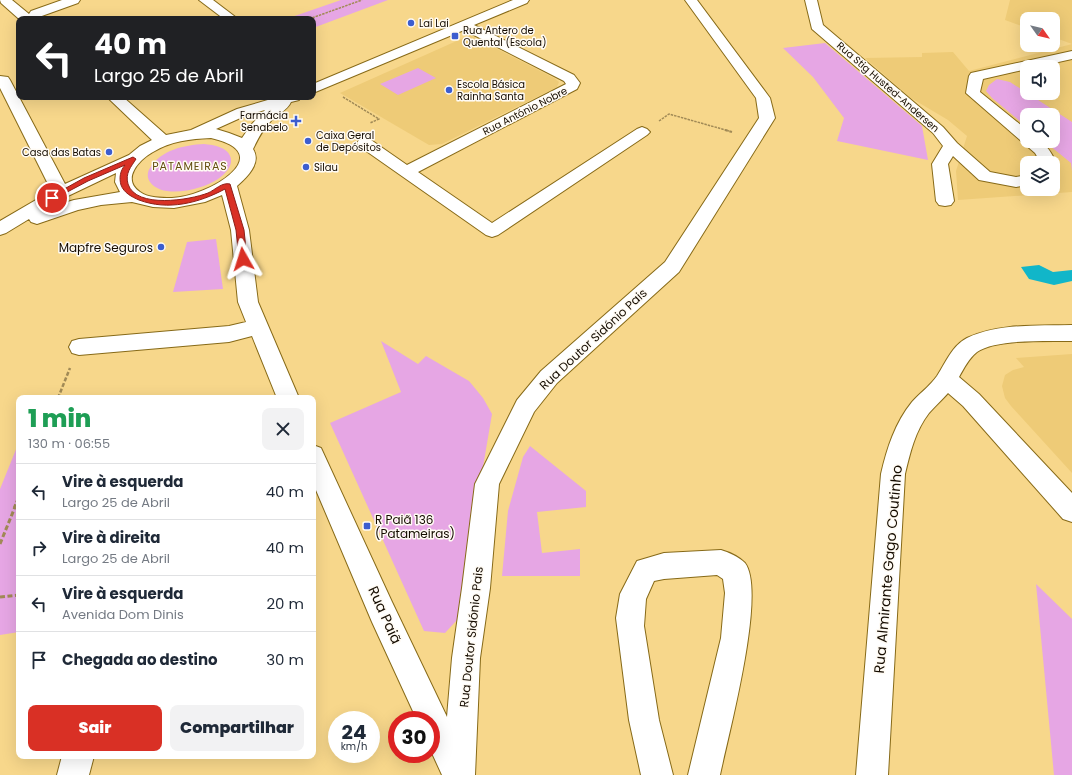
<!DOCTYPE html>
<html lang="pt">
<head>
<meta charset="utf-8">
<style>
	body { margin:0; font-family:Poppins,sans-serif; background:#f2f2f3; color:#1f2937; height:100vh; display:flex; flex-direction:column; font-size:15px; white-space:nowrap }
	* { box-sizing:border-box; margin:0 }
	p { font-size:13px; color:#747a83 }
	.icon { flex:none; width:22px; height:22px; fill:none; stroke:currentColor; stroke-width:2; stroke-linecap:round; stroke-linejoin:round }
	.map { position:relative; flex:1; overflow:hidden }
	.drawer { position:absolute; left:16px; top:395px; width:300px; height:364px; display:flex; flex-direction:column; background:#fff; border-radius:8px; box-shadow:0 4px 16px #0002 }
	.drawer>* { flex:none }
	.guide { position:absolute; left:16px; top:16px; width:300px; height:84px; border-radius:8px; box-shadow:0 4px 16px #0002; background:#202124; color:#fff; overflow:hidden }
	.needle { width:26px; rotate:124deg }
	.buttons { position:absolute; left:1020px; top:12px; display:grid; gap:8px }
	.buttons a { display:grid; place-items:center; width:40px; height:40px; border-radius:8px; background:#fff; box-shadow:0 4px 16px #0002; font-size:20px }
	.speed { position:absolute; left:328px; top:711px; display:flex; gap:8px; font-size:20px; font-weight:700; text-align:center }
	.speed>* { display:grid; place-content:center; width:52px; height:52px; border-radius:50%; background:#fff; box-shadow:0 4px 16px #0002; line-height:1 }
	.speed small { font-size:10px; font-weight:400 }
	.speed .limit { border:6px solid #d22; background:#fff; color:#111 }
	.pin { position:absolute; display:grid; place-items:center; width:34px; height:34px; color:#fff; margin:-17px; border:2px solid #fff; border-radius:50%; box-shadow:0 1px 4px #0007 }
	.me { position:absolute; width:44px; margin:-22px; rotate:354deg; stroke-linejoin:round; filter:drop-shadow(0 0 3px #0008) }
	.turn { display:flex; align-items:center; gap:14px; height:84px; padding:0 12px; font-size:18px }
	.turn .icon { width:52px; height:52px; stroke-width:2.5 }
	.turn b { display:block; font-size:28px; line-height:34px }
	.round { display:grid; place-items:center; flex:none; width:42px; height:42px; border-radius:8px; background:#f2f2f3 }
	.headline { display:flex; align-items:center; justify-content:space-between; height:68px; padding:0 12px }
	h1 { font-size:24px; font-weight:800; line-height:30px; color:#1e9e55 }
	.primary-button { display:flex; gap:8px; margin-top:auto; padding:8px 12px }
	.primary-button a { flex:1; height:46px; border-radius:8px; background:#d93025; color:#fff; font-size:16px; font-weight:800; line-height:46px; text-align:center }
	.primary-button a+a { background:#f2f2f3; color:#1f2937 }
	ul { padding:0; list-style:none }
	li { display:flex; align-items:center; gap:12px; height:56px; padding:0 12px; border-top:1px solid #e0e1e3 }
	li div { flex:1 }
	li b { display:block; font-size:15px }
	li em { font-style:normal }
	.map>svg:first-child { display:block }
</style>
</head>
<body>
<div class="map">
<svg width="1072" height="775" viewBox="0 0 1072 775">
	<rect width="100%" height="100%" fill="#f7d78b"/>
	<g fill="#eecb77" fill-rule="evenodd">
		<path d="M1010,0H1072V192L958,200L956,171L967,136L948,120L911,98L865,58L922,57V53L953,52L969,71L1072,44L1053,37V19H1027V28L1005,20ZM1027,67H1053V93H1027ZM1027,115H1053V141H1027ZM1027,163H1053V189H1027Z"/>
		<path d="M470,35L554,78L559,82L557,87L442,144L429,145L340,93Z"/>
		<path d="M1072,354V473L1011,406L1005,398L1002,386L1005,375L1013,370L1024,367L1016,358Z"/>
	</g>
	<g fill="#e6a6e4">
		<path d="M341,0H388L313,28V19H286Z"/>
		<path d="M825,43L922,126L928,160L837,141L844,118L813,77L783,48Z"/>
		<path d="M418,68L436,78L398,95L380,84Z"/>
		<path d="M997,79L1010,82L1072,122V171L1071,163L1044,141H1053V115H1027V127L992,98L986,91L989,85Z"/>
		<path d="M204,144C214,145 229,147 231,159C232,167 225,174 218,179C204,189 163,200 150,182C147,178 147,172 150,168C161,150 184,145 204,144Z"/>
		<path d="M216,239L223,289L173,292L187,242Z"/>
		<path d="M381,341L418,364L426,356L469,381L483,398L492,414L457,620L445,633L424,631L330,423L401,392Z"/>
		<path d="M19,442V632L0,635V489Z"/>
		<path d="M530,446L586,491V507L537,512L542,553L580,549V576H502L508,511L523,457Z"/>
		<path d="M1036,584L1072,619V775H1054Z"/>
	</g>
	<path fill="#11b6c9" d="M1039,265L1053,272L1072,270V281L1054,285L1029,279L1021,267Z"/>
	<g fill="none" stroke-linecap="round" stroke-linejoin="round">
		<g stroke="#876a18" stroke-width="2">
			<g id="minor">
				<path d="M0,0H12L29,14L31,11L62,0H80L78,3L39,17H32L33,19H19L1,3Z"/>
				<path d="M199,0H213L238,19H224Z"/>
				<path d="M513,0H529L527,3L474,25L574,75L580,83L577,89L418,172L492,223L637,129L642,127L647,129L650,132L647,135L498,235L492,237L486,235L359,146L357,143L359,140L365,138L371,140L407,165L566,84L564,81L464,30L313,93V84Z"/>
				<path d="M685,0H697L770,98L775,118L679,272L557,383L534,412L499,484L490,588L480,658L475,775H442L431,751V720H417L372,622L313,483V445L321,448L392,602L447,717L452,658L462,588L475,484L517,400L541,371L665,262L759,118L756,98Z"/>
				<path d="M805,0H817L823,25L943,127L957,143L990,172L1016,177L1027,175V185L1016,187L979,180L953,156L948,164L954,201L951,205L945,206L939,205L936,201L932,164L943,146L933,133L812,29Z"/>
				<path d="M1072,51V59L1036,67H1027V69L983,79L980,92L1027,130V141C1047,141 1047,147 1057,163L1053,167V163H1041L1035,153L966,93L969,76L971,73Z"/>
				<path d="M0,76L8,77L10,80L65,184L129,155L140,146L152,140L107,97H123L166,135L191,130L237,109L278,97H301L299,100L291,102C288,110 276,115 270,122C262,130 258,139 253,149C262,163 247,177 237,186L249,230L258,302L299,398H277L252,336L229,342L79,355L72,353L69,347L72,341L79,339L229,326L246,322L238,302L231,230L222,195L205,202L174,208L153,207L132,202L101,205L78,210L37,224L31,222L29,219L6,233L0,235V221L53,190L49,186L0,88ZM265,110L251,125L242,138L229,133L216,129L247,115ZM211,138C281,154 207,197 172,198C162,198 148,198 140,192C121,179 139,160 153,152C171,141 190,139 211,138ZM116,173L115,182L120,192L74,200L48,208L70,195Z"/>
				<path d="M1072,325V341C1049,341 995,339 977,352C969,358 964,368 959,377L979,394L1072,493V522L1063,519L963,406L948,393C942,400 935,406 929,413C915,431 910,453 905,474L888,775H856L881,474C887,448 895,423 912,402C920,393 930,386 937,376C946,362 952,346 967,338C998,323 1039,326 1072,325Z"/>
				<path d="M721,550C728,552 739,557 745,563C767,592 728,736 720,775H688L721,638L725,593L723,579L717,575L664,579L654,581L646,599L644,626L659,720L673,775H641L629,720L616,618L620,594L637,561L664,553Z"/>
				<path d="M62,756H94L89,775H57Z"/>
			</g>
		</g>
		<g stroke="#a18a56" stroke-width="1.5" stroke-dasharray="2.5 1" stroke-linecap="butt">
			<path d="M309,19L362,0"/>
			<path d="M343,97L379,119L370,123"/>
			<path d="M659,121L669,114L729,131"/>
		</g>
		<path stroke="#a18a56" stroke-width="2" stroke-dasharray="3 1.5" stroke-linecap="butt" d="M725,130L732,132"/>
		<g stroke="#a18a56" stroke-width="2.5" stroke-dasharray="4 2" stroke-linecap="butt">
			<path d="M58,398L70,368"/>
			<path d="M14,508L19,496"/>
		</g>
		<g stroke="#a18a56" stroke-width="3" stroke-dasharray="5 2.5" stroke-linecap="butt">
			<path d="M0,544L15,507"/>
			<path d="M0,597L19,595"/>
		</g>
		<use href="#minor" fill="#fff" fill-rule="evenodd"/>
	</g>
	<path fill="#d93025" stroke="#8d1f18" d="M133,157L136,159C131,167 125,173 128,184C136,209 190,200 208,193C215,190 222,182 230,184L244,230L247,259L246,261L243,262L239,259L236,230L225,189C199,203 168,211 139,200C132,197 124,193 121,185C119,178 120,171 125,165L88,181L54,199L52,200L48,198L84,178Z"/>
	<g fill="#3c5dcf" stroke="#fffbf4" stroke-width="1.5">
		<circle cx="411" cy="23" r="4"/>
		<rect x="451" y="32" width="8" height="8" rx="2"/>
		<circle cx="449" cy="90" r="4"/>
		<path d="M294 115h4v4h4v4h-4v4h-4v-4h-4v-4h4z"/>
		<circle cx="308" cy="141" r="4"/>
		<circle cx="109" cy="152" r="4"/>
		<circle cx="306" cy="167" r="4"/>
		<circle cx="161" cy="247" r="4"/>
		<rect x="363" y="522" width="8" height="8" rx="2"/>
	</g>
	<g text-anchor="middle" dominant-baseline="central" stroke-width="3" stroke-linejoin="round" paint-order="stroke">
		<g font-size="10" fill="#150c00" stroke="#fffbf4" text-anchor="start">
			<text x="419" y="23">Lai Lai</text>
			<text x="463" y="30">Rua Antero de<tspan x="463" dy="12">Quental (Escola)</tspan></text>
			<text x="457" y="84">Escola Básica<tspan x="457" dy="12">Rainha Santa</tspan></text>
			<text x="288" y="115" text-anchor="end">Farmácia<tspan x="288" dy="12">Senabelo</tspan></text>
			<text x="316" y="135">Caixa Geral<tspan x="316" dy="12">de Depósitos</tspan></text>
			<text x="101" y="152" text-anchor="end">Casa das Batas</text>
			<text x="314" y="167">Silau</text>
		</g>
		<g font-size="10" fill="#150c00" stroke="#fffbf4">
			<text transform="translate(888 87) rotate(41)">Rua Stig Husted-Andersen</text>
			<text transform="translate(525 111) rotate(-27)">Rua António Nobre</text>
		</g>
		<g font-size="11" letter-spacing="1" fill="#634d0f" stroke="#fffbf4">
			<text x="190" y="166">PATAMEIRAS</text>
		</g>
		<g font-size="12" fill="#150c00" stroke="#fffbf4" text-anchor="end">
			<text x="153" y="247">Mapfre Seguros</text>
			<text x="375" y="519" text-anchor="start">R Paiã 136<tspan x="375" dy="14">(Patameiras)</tspan></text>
		</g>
		<g font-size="12" fill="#150c00" stroke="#fffbf4">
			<text transform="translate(593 339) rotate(-43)">Rua Doutor Sidónio Pais</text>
			<text transform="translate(471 637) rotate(-84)">Rua Doutor Sidónio Pais</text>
		</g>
		<g font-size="14" fill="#150c00" stroke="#fffbf4">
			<text transform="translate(888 569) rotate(-85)">Rua Almirante Gago Coutinho</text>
			<text transform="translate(385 615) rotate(66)">Rua Paiã</text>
		</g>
	</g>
</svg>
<div class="buttons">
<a><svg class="needle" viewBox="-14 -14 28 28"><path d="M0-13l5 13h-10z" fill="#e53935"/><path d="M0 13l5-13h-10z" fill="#747a83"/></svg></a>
<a><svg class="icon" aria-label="sound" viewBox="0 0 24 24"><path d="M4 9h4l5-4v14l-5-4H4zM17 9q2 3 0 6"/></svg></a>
<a><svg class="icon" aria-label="search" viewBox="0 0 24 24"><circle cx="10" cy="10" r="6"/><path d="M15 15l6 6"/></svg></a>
<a><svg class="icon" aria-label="layers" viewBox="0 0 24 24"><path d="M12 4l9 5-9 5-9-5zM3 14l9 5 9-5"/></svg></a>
</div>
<div class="speed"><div>24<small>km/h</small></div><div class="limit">30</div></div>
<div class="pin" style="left:52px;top:198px;background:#d93025"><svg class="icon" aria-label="arrive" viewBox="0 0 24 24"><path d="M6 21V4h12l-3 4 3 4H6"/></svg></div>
<svg class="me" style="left:243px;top:259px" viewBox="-20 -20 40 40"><path d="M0-17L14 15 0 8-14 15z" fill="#d93025" stroke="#fff" stroke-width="4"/></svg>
<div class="guide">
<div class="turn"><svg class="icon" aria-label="left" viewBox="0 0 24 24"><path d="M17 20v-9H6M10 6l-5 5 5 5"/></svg><div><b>40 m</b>Largo 25 de Abril</div></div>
</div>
<section class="drawer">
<div class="headline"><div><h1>1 min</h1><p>130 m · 06:55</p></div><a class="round"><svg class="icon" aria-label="close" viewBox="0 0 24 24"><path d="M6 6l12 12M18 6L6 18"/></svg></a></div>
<ul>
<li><svg class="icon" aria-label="left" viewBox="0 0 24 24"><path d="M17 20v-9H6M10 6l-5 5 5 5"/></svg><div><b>Vire à esquerda</b><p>Largo 25 de Abril</p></div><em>40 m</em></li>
<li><svg class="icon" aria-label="right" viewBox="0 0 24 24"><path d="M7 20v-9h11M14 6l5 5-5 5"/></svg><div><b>Vire à direita</b><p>Largo 25 de Abril</p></div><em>40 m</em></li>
<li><svg class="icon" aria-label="left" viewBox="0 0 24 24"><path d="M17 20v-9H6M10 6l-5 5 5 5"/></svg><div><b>Vire à esquerda</b><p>Avenida Dom Dinis</p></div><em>20 m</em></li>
<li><svg class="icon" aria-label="arrive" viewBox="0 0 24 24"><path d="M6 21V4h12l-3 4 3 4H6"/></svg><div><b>Chegada ao destino</b></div><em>30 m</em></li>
</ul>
<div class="primary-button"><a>Sair</a><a>Compartilhar</a></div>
</section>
</div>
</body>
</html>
